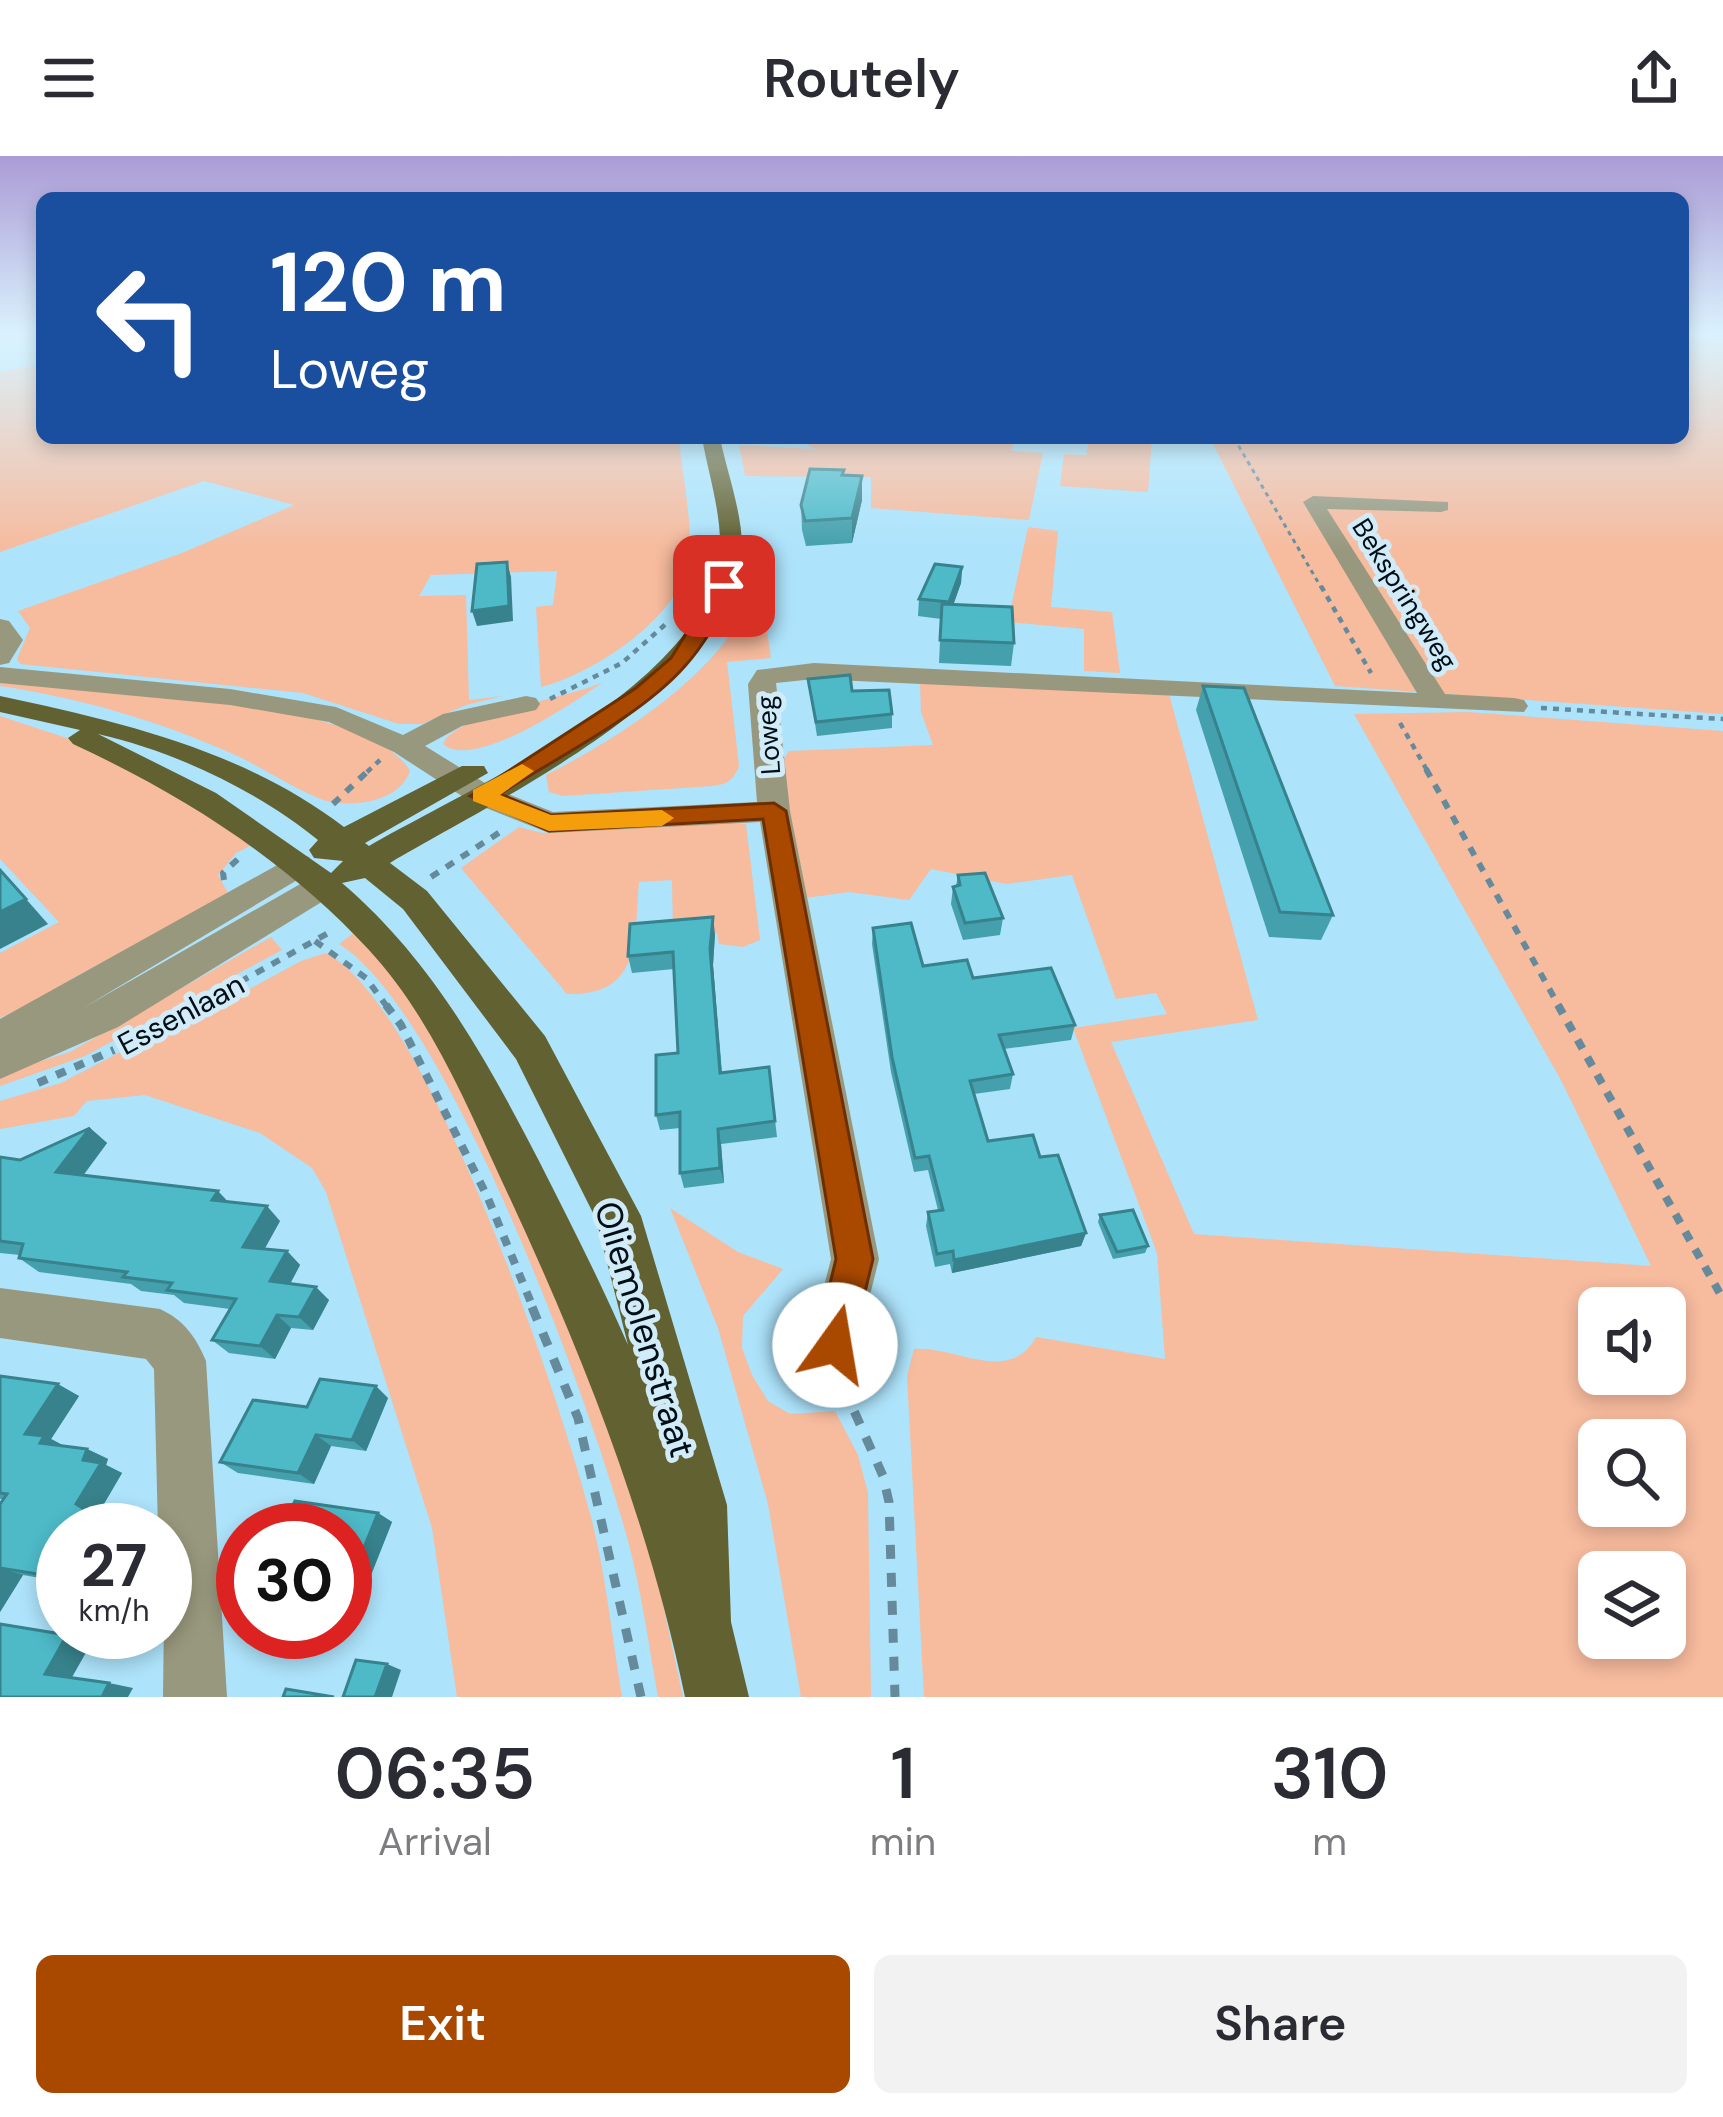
<!DOCTYPE html>
<html lang="en">
<head>
<meta charset="utf-8">
<style>
	body { margin:0; font-family:"DM Sans",sans-serif; background:#f2f2f3; color:#2b2b33; height:100vh; display:flex; flex-direction:column; font-size:45px; white-space:nowrap }
	* { box-sizing:border-box; margin:0 }
	p { font-size:39px; color:#7c7c81 }
	.icon { flex:none; width:66px; height:66px; fill:none; stroke:currentColor; stroke-width:2; stroke-linecap:round; stroke-linejoin:round }
	.map { position:relative; height:1541px; overflow:hidden }
	.drawer { display:flex; flex-direction:column; background:#fff; flex:1 }
	.drawer>* { flex:none }
	.hud { position:absolute; left:36px; top:36px; width:1653px; height:252px; border-radius:18px; box-shadow:0 6px 18px #0003; background:#1a4fa0; color:#fff; overflow:hidden }
	.controls { position:absolute; left:1578px; top:1131px; display:grid; gap:24px }
	.controls a { display:grid; place-items:center; width:108px; height:108px; border-radius:18px; background:#fff; box-shadow:0 6px 18px #0003; font-size:60px }
	.speed { position:absolute; left:36px; top:1347px; display:flex; gap:24px; font-size:60px; font-weight:700; text-align:center }
	.speed>* { display:grid; place-content:center; width:156px; height:156px; border-radius:50%; background:#fff; box-shadow:0 6px 18px #0003; line-height:1 }
	.speed small { font-size:30px; font-weight:400 }
	.speed .limit { border:18px solid #d22; background:#fff; color:#111 }
	.pin { position:absolute; display:grid; place-items:center; width:102px; height:102px; color:#fff; margin:-51px; border-radius:24px; box-shadow:0 6px 18px #0006 }
	.me { position:absolute; width:132px; margin:-66px; rotate:13deg; stroke-linejoin:round; filter:drop-shadow(0 0 9px #0008) }
	.turn { display:flex; align-items:center; gap:42px; height:252px; padding:0 36px; font-size:54px }
	.turn .icon { width:156px; height:156px; stroke-width:2.5 }
	.turn b { display:block; font-size:84px; line-height:102px }
	.eta { display:flex; justify-content:space-evenly; align-items:center; height:204px; text-align:center }
	.eta b { font-size:72px; font-weight:600; line-height:84px }
	.primary-button { display:flex; gap:24px; margin-top:auto; padding:24px 36px }
	.primary-button a { flex:1; height:138px; border-radius:18px; background:#a94900; color:#fff; font-size:48px; font-weight:600; line-height:138px; text-align:center }
	.primary-button a+a { background:#f2f2f3; color:#2b2b33 }
	header { display:flex; justify-content:space-between; align-items:center; height:156px; padding:0 36px; background:#fff; font-size:54px; font-weight:600 }
	.map>svg:first-child { display:block }
</style>
</head>
<body>
<header><svg class="icon" aria-label="menu" viewBox="0 0 24 24"><path d="M4 6h16M4 12h16M4 18h16"/></svg>Routely<svg class="icon" aria-label="share" viewBox="0 0 24 24"><path d="M12 15V3M7 8l5-5 5 5M5 13v7h14v-7"/></svg></header>
<div class="map">
<svg width="1723" height="1541" viewBox="0 0 1723 1541">
	<rect width="100%" height="100%" fill="#ade3fb"/>
	<g fill="#f7bb9e" fill-rule="evenodd">
		<path d="M1683,179H1723V558L1335,530L1210,282H1683Z"/>
		<path d="M42,207V282H679C682,320 693,365 689,403C681,461 593,518 541,531L536,451L553,449L557,415L431,419L419,440L466,439L469,544L503,540L466,549L422,568H399L303,537L20,508L17,503L30,472L18,455L182,397L294,349L204,325L0,396V216Z"/>
		<path d="M796,282H1014L1012,295L1043,297L1029,364L871,352V321L745,320L739,289L815,293Z"/>
		<path d="M1089,282H1152L1148,336L1060,330L1064,298L1086,299Z"/>
		<path d="M1028,371L1058,375L1051,451L1112,456L1120,517L1084,515V473L1008,466Z"/>
		<path d="M752,440L767,475L771,502L727,506L739,610C733,625 727,628 712,630L563,640L549,636L546,619C617,583 721,518 752,440Z"/>
		<path d="M0,524C83,532 370,541 410,615C400,644 359,651 331,646C307,641 257,608 231,597C156,564 80,542 0,530Z"/>
		<path d="M603,526C573,547 474,615 443,588C456,557 568,543 603,526Z"/>
		<path d="M920,526L1169,538L1258,864L1111,886L1194,1078L1651,1110L1562,926L1354,558L1468,556L1723,575V1541H924L907,1220L914,1193C957,1190 1009,1230 1036,1181L1165,1203L1157,1097L1073,872L1167,858L1156,837L1116,843L1072,719L1006,728L931,713L909,744L849,736L805,742L781,607L789,595L933,589L921,556ZM1599,1152H1665V1218H1599ZM1599,1284H1665V1350H1599ZM1599,1416H1665V1482H1599Z"/>
		<path d="M0,560L82,587L256,687L236,697L218,719L229,739L73,822L64,832L0,862V797L59,766L0,703Z"/>
		<path d="M716,666L746,668L760,784L743,791L719,788L717,777L673,779L672,724L639,726C634,783 642,840 567,838L461,712L519,671L542,677Z"/>
		<path d="M355,776L364,781L427,867L570,1153L643,1356L683,1541H658C649,1491 642,1438 629,1389C595,1258 449,856 339,788Z"/>
		<path d="M271,781L282,794L85,900L0,930V918L70,896Z"/>
		<path d="M326,797C429,851 560,1242 591,1361C606,1419 612,1481 622,1541H457L432,1372L326,1036L312,1012L260,977L145,939L87,945L74,960L0,973V945L61,927L130,891L134,896L301,805Z"/>
		<path d="M670,1052L738,1096L783,1113L743,1160L742,1192L752,1219L768,1245L790,1258L835,1255L858,1299L868,1337L871,1541H801L768,1348L718,1172Z"/>
	</g>
	<g fill="none" stroke-linecap="round" stroke-linejoin="round">
		<path stroke="#658a9b" stroke-width="3" stroke-dasharray="4.5 4.5" stroke-linecap="butt" d="M1234,282L1322,433"/>
		<g stroke="#658a9b" stroke-width="4.5" stroke-dasharray="6 6" stroke-linecap="butt">
			<path d="M1321,430L1371,517"/>
			<path d="M550,543L622,507L668,466"/>
			<path d="M1541,552L1723,563"/>
			<path d="M1400,567L1428,616"/>
			<path d="M367,616L380,604"/>
		</g>
		<g stroke="#658a9b" stroke-width="6" stroke-dasharray="9 9" stroke-linecap="butt">
			<path d="M1426,613L1560,852"/>
			<path d="M333,648L370,613"/>
			<path d="M431,721L500,676"/>
			<path d="M224,724L223,717L238,703"/>
			<path d="M315,785L366,822L388,852"/>
			<path d="M193,852L330,776"/>
		</g>
		<g stroke="#658a9b" stroke-width="8" stroke-dasharray="10 10" stroke-linecap="butt">
			<path d="M386,849L401,869L487,1040L534,1154"/>
			<path d="M1558,849L1723,1143"/>
			<path d="M136,883L198,849"/>
			<path d="M38,927L114,894"/>
		</g>
		<g stroke="#658a9b" stroke-width="9" stroke-dasharray="14 14" stroke-linecap="butt">
			<path d="M532,1151L578,1262L641,1541"/>
			<path d="M843,1230L883,1320L889,1346L895,1541"/>
		</g>
		<g fill="#98987e" fill-rule="evenodd">
			<path d="M1313,340L1448,346V354L1441,356L1327,353L1445,538L1514,542L1524,544L1528,550L1524,556L814,523L776,527L790,655L879,1103L853,1207L835,1215L817,1207L809,1189L831,1103L760,666L549,677L471,646L394,596L329,566L230,549L0,527V511L230,533L336,551L403,579L443,558L526,540L536,542L540,548L536,554L462,570L425,590L493,632L553,656L757,646L748,528L757,514L814,507L1417,537L1303,346Z"/>
			<path d="M0,463L9,465L23,484L9,507L0,509Z"/>
			<path d="M297,698L309,701L314,709L309,717L83,852L309,723H333L338,731L333,739L118,871L0,923V863Z"/>
			<path d="M0,1132L160,1153C184,1164 196,1181 206,1205L227,1541H163L165,1374H158L154,1213L146,1203L0,1182Z"/>
		</g>
		<path fill="#626131" fill-rule="evenodd" d="M702,282H720C727,316 742,356 742,391C742,530 495,644 390,707L427,735L545,880L641,1060L727,1349L731,1466L749,1541H685C647,1358 579,1189 500,1021C464,942 428,858 369,794C286,704 183,639 73,588L68,582L80,574L0,556V540C121,566 243,594 344,671L462,610H484L488,617L365,687L369,690C471,631 716,525 720,391C721,356 708,316 702,282ZM98,578C174,595 258,635 318,684L309,694L314,702L343,705L331,717L216,637ZM365,722L403,753L516,903L596,1063L628,1189C601,1127 570,1066 539,1005C485,901 432,804 342,727Z"/>
	</g>
	<g fill="#43a0ac">
		<path d="M844,314V319L862,344L852,387L806,390L802,374L801,349Z"/>
		<path d="M962,411L961,427L953,449L1014,487L1011,510L939,507L941,463L918,460L919,443Z"/>
		<path d="M808,523L892,558V572L817,580Z"/>
		<path d="M1203,530L1333,759L1321,784L1269,781L1196,554Z"/>
		<path d="M958,719L1003,762L1000,779L963,784L951,748L953,731L956,730Z"/>
		<path d="M873,772L923,810L973,822L1075,869L1071,884L1004,893L1013,918L1010,933L974,938L988,985L1040,1001L1086,1077L1081,1090L952,1117L950,1108L935,1111L926,1070L928,1056L938,1054L928,1014L914,1016L891,916L872,788Z"/>
		<path d="M715,778L713,809L722,916L769,911L777,981L721,988L724,1027L684,1032L680,1017V972L660,974L656,959L678,897L674,813L632,817L628,800Z"/>
		<path d="M90,972L107,987L83,1020L229,1046L280,1065L264,1093L287,1095L300,1109L290,1128L329,1144L313,1174L291,1172L275,1203L229,1197L212,1184L230,1153L184,1147L174,1139L141,1135L131,1128L39,1116L19,1102L20,1099L0,1097V1001L20,1004Z"/>
		<path d="M1100,1059L1148,1090L1145,1097L1113,1103L1098,1066Z"/>
		<path d="M0,1220L79,1240L51,1283L64,1290L87,1293L108,1303L106,1309L122,1317L98,1358L106,1362L63,1374V1426L23,1419L0,1456L3,1343H0Z"/>
		<path d="M388,1242L366,1295L331,1290L314,1328L238,1317L220,1306L307,1251Z"/>
		<path d="M378,1357L392,1366L369,1424L346,1420L345,1423V1374Z"/>
	</g>
	<g fill="#37828c">
		<path d="M862,320V344L852,387V362Z"/>
		<path d="M507,406L511,421L513,465L477,470L472,455Z"/>
		<path d="M962,411L961,427L948,464L949,446Z"/>
		<path d="M26,743L48,768L0,793V756Z"/>
		<path d="M713,761L715,778L713,809L723,933L710,793Z"/>
		<path d="M90,972L107,987L74,1031L56,1016Z"/>
		<path d="M718,973L721,988L724,1027L720,1012Z"/>
		<path d="M218,1035L232,1050L212,1044Z"/>
		<path d="M267,1050L280,1065L258,1105L243,1091Z"/>
		<path d="M1086,1077L1081,1090L952,1117L954,1104Z"/>
		<path d="M287,1095L300,1109L284,1139L270,1125Z"/>
		<path d="M316,1131L329,1144L313,1174L299,1161Z"/>
		<path d="M277,1159L291,1172L275,1203L260,1190Z"/>
		<path d="M58,1228L79,1240L51,1283L66,1291L40,1287L25,1278Z"/>
		<path d="M376,1230L388,1242L366,1295L352,1284Z"/>
		<path d="M316,1279L331,1290L314,1328L298,1317Z"/>
		<path d="M87,1293L108,1303L106,1309L122,1317L98,1358L106,1362L99,1374H71L83,1304Z"/>
		<path d="M378,1357L392,1366L369,1424L354,1416Z"/>
		<path d="M63,1387V1425L44,1419Z"/>
		<path d="M0,1412L23,1419L0,1456Z"/>
		<path d="M67,1479L92,1486L71,1523L45,1518Z"/>
		<path d="M387,1508L401,1514L392,1541H375Z"/>
		<path d="M109,1527L133,1532L128,1541H102Z"/>
	</g>
	<g fill="#4ebac8" stroke="#37828c" stroke-width="3">
		<path d="M810,313L844,314L842,319L862,320L852,362L805,365L801,349Z"/>
		<path d="M507,406L509,450L472,455L477,408Z"/>
		<path d="M935,408L962,411L949,446L919,443Z"/>
		<path d="M942,448L1012,451L1014,487L940,484Z"/>
		<path d="M850,519L852,535L889,534L892,558L816,566L808,523Z"/>
		<path d="M1203,530L1244,532L1333,759L1280,756Z"/>
		<path d="M0,714L26,743L0,756Z"/>
		<path d="M985,717L1003,762L965,767L953,731L960,729L958,719Z"/>
		<path d="M713,761L710,793L720,917L769,911L775,965L718,973L720,1012L680,1017V956L656,959V899L678,897L673,796L628,800L630,768Z"/>
		<path d="M911,767L923,810L967,804L973,822L1051,812L1075,869L999,879L1013,918L970,925L988,985L1033,979L1040,1001L1058,999L1086,1077L954,1104L953,1095L937,1098L928,1056L943,1054L929,1000L915,1002L892,901L873,772Z"/>
		<path d="M90,972L56,1016L218,1035L212,1044L267,1050L243,1091L287,1095L270,1125L316,1131L299,1161L277,1159L260,1190L212,1184L236,1143L167,1134L172,1127L123,1121L127,1116L19,1102L23,1088L0,1085V1001L20,1004Z"/>
		<path d="M1133,1054L1148,1090L1117,1096L1100,1059Z"/>
		<path d="M0,1220L58,1228L25,1278L44,1280L40,1287L87,1293L83,1304L101,1307L76,1348L84,1353L71,1374H63V1387L44,1419L0,1412V1348L7,1338L0,1337Z"/>
		<path d="M320,1223L376,1230L352,1284L316,1279L298,1317L220,1306L253,1244L307,1251Z"/>
		<path d="M295,1345L378,1357L354,1416L345,1415V1374H281Z"/>
		<path d="M243,1422V1438L236,1437Z"/>
		<path d="M0,1468L67,1479L45,1518L109,1527L102,1541H0Z"/>
		<path d="M356,1504L387,1508L375,1541H343Z"/>
		<path d="M286,1533L334,1541H283Z"/>
	</g>
	<linearGradient id="sky" x2="0" y2="1"><stop stop-color="#ab9bd6"/><stop offset="0.45" stop-color="#daf2fd"/><stop offset="1" stop-color="#daf2fd" stop-opacity="0"/></linearGradient>
	<rect width="1723" height="394" fill="url(#sky)"/>
	<path fill="#a94900" stroke="#6e2f00" stroke-width="3" d="M718,426L733,430C721,458 706,487 685,510C640,561 557,601 500,638L551,659L774,647L786,655L873,1103L849,1202L835,1208L821,1202L815,1189L836,1103L763,663L549,675L470,640L636,532L671,502Z"/>
	<path fill="#f59e0b" d="M522,608L534,615L500,639L551,659L662,654L674,662L662,670L549,675L473,645V634Z"/>
	<g text-anchor="middle" dominant-baseline="central" stroke-width="10" stroke-linejoin="round" paint-order="stroke">
		<g font-size="27" fill="#000e16" stroke="#d1ecf8">
			<text transform="translate(1405 438) rotate(58)">Bekspringweg</text>
			<text transform="translate(768 579) rotate(-94)">Loweg</text>
		</g>
		<g font-size="30" fill="#000e16" stroke="#d1ecf8">
			<text transform="translate(181 858) rotate(-28)">Essenlaan</text>
		</g>
		<g font-size="36" fill="#000e16" stroke="#d1ecf8">
			<text transform="translate(645 1173) rotate(73)">Oliemolenstraat</text>
		</g>
	</g>
</svg>
<div class="controls">
<a><svg class="icon" aria-label="sound" viewBox="0 0 24 24"><path d="M4 9h4l5-4v14l-5-4H4zM17 9q2 3 0 6"/></svg></a>
<a><svg class="icon" aria-label="search" viewBox="0 0 24 24"><circle cx="10" cy="10" r="6"/><path d="M15 15l6 6"/></svg></a>
<a><svg class="icon" aria-label="layers" viewBox="0 0 24 24"><path d="M12 4l9 5-9 5-9-5zM3 14l9 5 9-5"/></svg></a>
</div>
<div class="speed"><div>27<small>km/h</small></div><div class="limit">30</div></div>
<div class="pin" style="left:724px;top:430px;background:#d93025"><svg class="icon" aria-label="arrive" viewBox="0 0 24 24"><path d="M6 21V4h12l-3 4 3 4H6"/></svg></div>
<svg class="me" style="left:835px;top:1189px" viewBox="-20 -20 40 40"><circle r="19" fill="#fff"/><path d="M0-13L10 11 0 6-10 11z" fill="#a94900"/></svg>
<div class="hud">
<div class="turn"><svg class="icon" aria-label="left" viewBox="0 0 24 24"><path d="M17 20v-9H6M10 6l-5 5 5 5"/></svg><div><b>120 m</b>Loweg</div></div>
</div>
</div>
<section class="drawer">
<div class="eta">
<div><b>06:35</b><p>Arrival</p></div>
<div><b>1</b><p>min</p></div>
<div><b>310</b><p>m</p></div>
</div>
<div class="primary-button"><a>Exit</a><a>Share</a></div>
</section>
</body>
</html>
